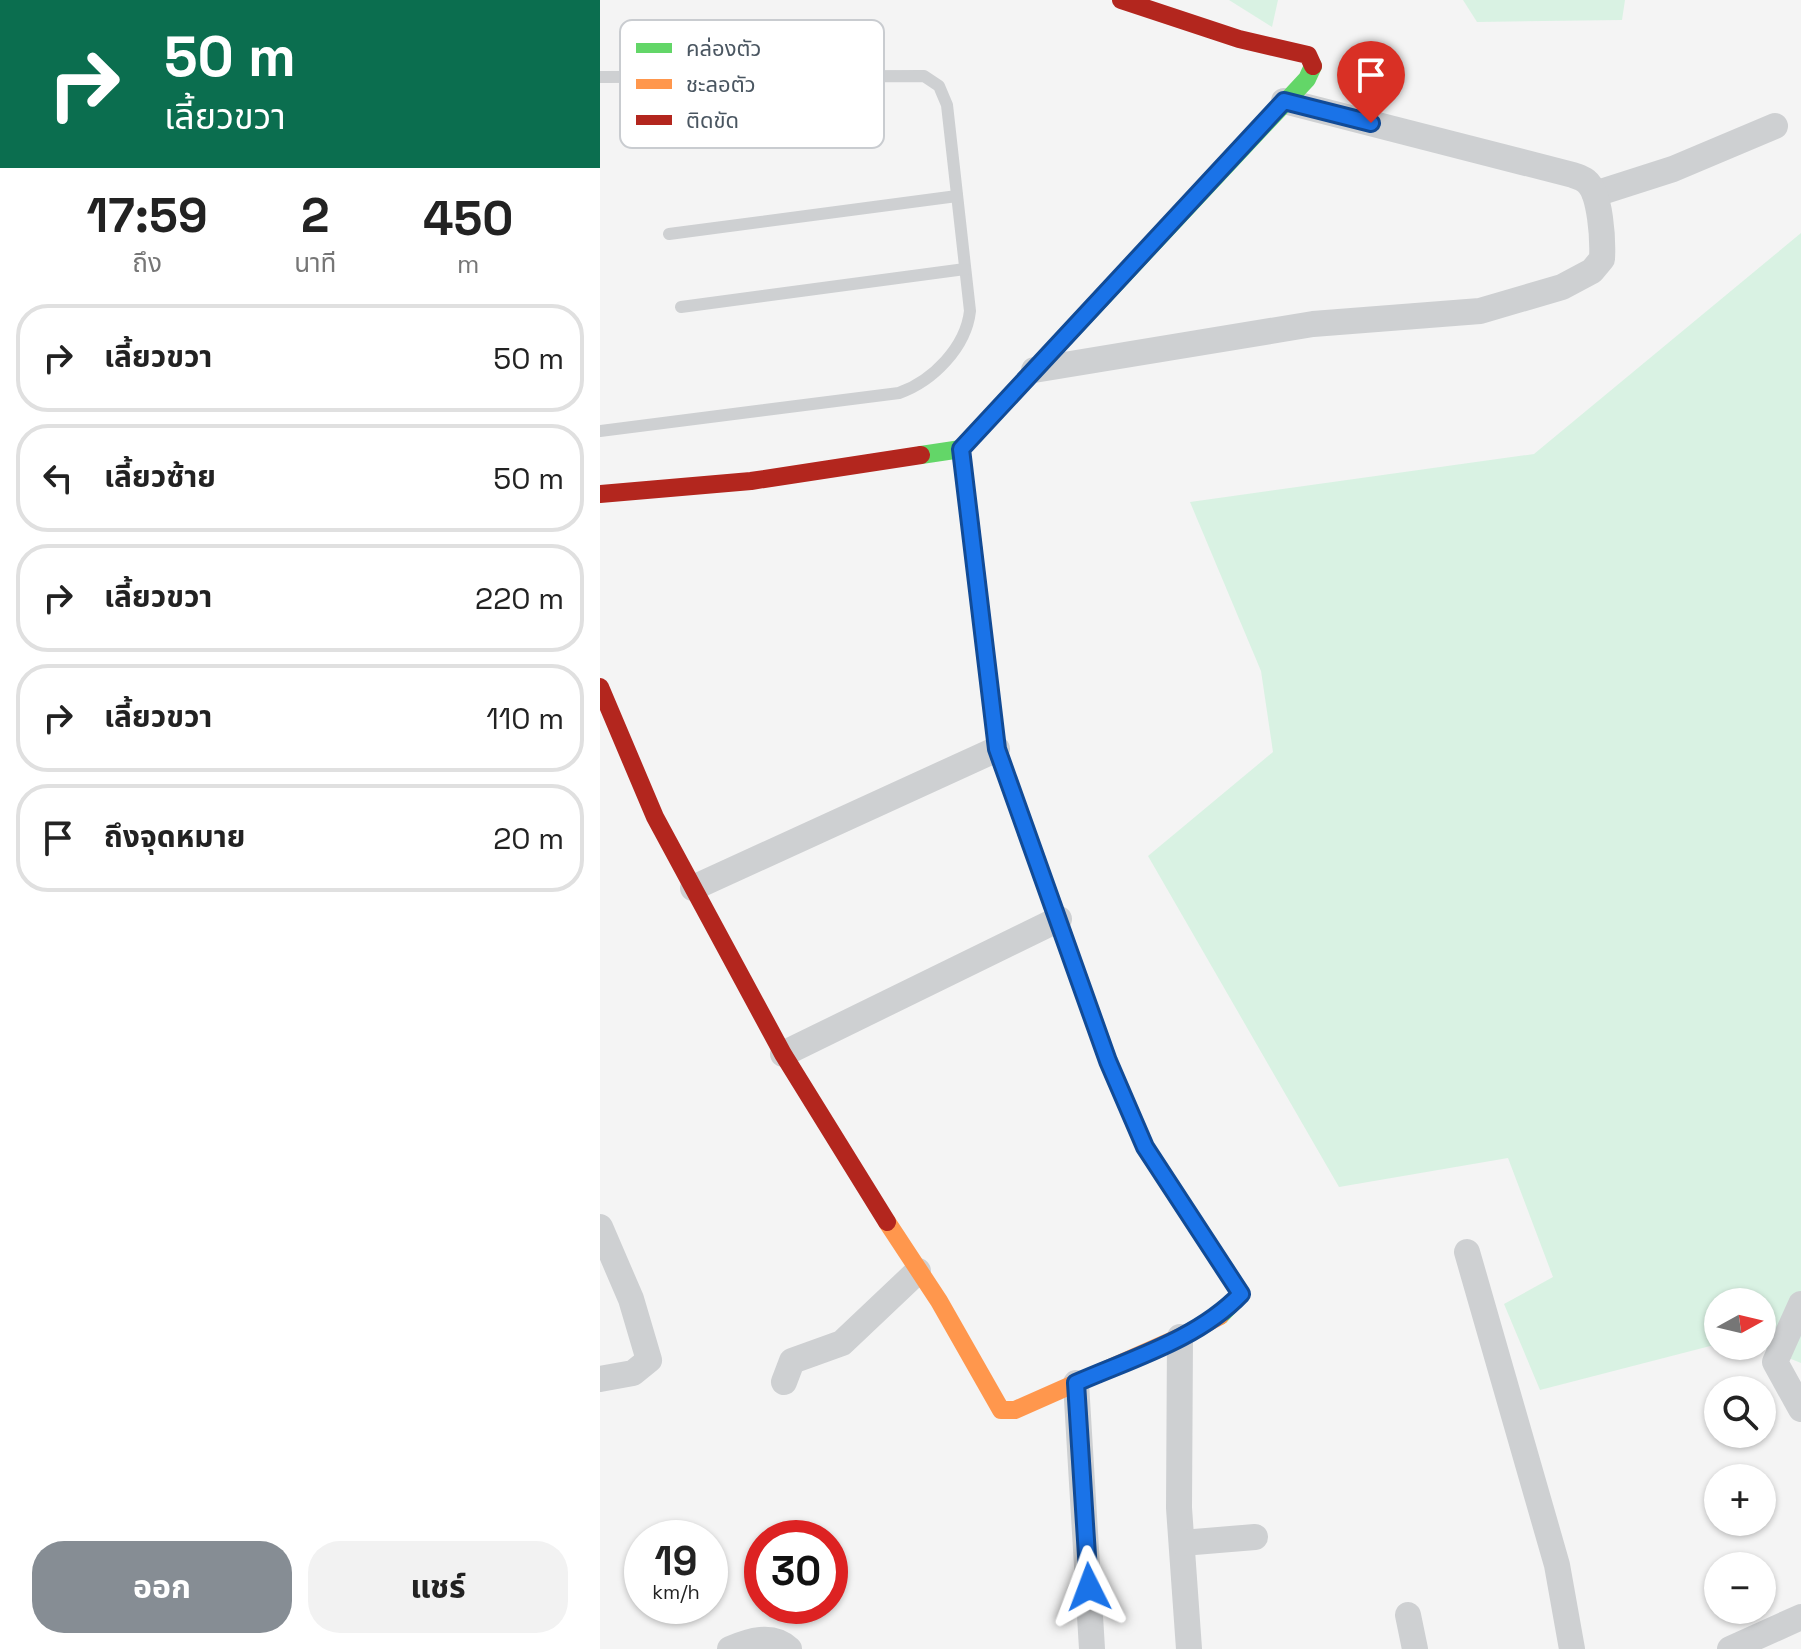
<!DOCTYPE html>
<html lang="th">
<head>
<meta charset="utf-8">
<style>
	body { margin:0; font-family:"Space Grotesk","Noto Sans Thai",sans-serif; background:#f2f2f2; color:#222; height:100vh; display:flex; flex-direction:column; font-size:30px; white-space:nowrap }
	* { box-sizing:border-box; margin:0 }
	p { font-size:26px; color:#767676 }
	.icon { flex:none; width:44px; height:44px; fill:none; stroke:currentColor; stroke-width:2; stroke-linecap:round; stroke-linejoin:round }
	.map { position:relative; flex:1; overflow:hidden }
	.sheet { display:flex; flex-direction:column; background:#fff; width:600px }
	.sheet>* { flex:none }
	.top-card { background:#0b6e4f; color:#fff; overflow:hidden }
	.needle { width:52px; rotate:82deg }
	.tools { position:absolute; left:1104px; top:1288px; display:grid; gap:16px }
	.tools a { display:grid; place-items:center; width:72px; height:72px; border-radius:50%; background:#fff; box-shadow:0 2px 6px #0004; font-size:40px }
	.speed { position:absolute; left:24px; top:1520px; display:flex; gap:16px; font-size:40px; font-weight:700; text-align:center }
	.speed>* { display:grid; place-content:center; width:104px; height:104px; border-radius:50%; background:#fff; box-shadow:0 2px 6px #0004; line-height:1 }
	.speed small { font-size:20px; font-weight:400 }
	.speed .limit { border:12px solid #d22; background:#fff; color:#111 }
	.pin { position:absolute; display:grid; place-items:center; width:68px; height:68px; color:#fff; margin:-82px -34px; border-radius:50% 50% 50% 0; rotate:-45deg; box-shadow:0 0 8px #0007 }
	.pin .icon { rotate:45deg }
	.me { position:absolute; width:88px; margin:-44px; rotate:357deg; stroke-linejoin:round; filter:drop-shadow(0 0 6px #0008) }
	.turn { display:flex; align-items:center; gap:28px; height:168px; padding:0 32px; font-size:36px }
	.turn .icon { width:104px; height:104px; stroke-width:2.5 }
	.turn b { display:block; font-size:56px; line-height:68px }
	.eta { display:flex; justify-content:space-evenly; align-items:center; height:136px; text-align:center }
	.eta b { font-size:48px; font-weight:700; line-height:56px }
	.primary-button { display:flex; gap:16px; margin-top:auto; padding:16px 32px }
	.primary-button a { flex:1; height:92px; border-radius:32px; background:#868d94; color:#fff; font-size:32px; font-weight:700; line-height:92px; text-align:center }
	.primary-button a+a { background:#f2f2f2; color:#222 }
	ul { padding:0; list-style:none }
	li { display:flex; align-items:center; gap:24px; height:108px; margin:0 16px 12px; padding:0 16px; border:4px solid #e0e0e0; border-radius:32px }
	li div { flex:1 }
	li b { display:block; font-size:30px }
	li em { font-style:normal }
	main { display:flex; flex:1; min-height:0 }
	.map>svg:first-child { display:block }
</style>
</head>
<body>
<main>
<section class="sheet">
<div class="top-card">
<div class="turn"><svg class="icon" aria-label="right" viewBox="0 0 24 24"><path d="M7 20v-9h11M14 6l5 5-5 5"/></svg><div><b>50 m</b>เลี้ยวขวา</div></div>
</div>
<div class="eta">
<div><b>17:59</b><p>ถึง</p></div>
<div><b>2</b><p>นาที</p></div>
<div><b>450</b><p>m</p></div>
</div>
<ul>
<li><svg class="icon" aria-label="right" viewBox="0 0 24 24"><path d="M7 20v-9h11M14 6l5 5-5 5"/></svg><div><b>เลี้ยวขวา</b></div><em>50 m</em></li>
<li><svg class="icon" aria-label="left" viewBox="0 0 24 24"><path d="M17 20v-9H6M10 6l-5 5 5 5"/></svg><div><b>เลี้ยวซ้าย</b></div><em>50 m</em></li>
<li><svg class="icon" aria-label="right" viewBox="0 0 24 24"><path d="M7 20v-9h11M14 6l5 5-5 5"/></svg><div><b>เลี้ยวขวา</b></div><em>220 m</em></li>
<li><svg class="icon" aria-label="right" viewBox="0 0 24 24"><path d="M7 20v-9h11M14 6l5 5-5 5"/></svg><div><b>เลี้ยวขวา</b></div><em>110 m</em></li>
<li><svg class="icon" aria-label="arrive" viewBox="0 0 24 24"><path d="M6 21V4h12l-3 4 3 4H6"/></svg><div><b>ถึงจุดหมาย</b></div><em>20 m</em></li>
</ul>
<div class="primary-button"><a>ออก</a><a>แชร์</a></div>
</section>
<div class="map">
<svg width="1201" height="1649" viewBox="0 0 1201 1649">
	<rect width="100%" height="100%" fill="#f4f4f4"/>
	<g fill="#d9f2e3">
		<path d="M629,0H678L672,27Z"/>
		<path d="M863,0H1025L1022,20L877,22Z"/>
		<path d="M1201,233V1363L1159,1346H1162V1302H1118V1344L940,1390L904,1304L953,1277L908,1158L739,1187L548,856L673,752L661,671L590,502L934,454Z"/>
	</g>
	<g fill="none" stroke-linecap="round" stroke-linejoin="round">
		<g stroke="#ced0d2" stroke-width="12">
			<path d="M0,77L324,76L339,86L347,105L370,311C366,347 333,381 299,393L0,431"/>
			<path d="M69,234L357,196"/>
			<path d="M81,307L365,269"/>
		</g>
		<g stroke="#ced0d2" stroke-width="26">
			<path d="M995,194L1073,169L1175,126"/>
			<path d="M434,370L713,324L880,311L962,287L992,271L1002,259C1003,241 1001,193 986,181C982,178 978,177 973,175L684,101"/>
			<path d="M93,888L397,749"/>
			<path d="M183,1054L459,919"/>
			<path d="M0,1227L31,1299L49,1360L33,1373L0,1379"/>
			<path d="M867,1252L957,1565L972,1649"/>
			<path d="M1201,1304L1175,1362L1201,1409"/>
			<path d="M580,1337L579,1508L589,1649"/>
			<path d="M184,1382L192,1361L242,1343L318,1271"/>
			<path d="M476,1383L492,1649"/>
			<path d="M582,1543L655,1537"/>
			<path d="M808,1615L815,1649"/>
			<path d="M130,1649C149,1641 172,1633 189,1649"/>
			<path d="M1130,1649L1201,1617"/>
		</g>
		<g stroke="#63d668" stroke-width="18">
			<path d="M321,455L361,449L707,79L713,66"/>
			<path d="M433,850L508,1061L545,1147L641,1294L620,1316"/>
		</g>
		<g stroke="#ff974d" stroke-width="18">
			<path d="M374,554L397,749L433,850"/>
			<path d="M287,1222L339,1301L401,1410H415L580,1337L620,1316"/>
		</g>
		<g stroke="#b3261e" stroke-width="18">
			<path d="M521,0L639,39L708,55L713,66"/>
			<path d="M361,449L374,554"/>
			<path d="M0,494L151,481L321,455"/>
			<path d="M0,687L55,817L183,1054L287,1222"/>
		</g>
	</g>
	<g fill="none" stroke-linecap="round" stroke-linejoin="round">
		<g stroke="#114b97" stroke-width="20">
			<path id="route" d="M489,1587L476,1383C533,1358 598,1339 641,1294L545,1147L508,1061L397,749L361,449L684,101L771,123"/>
		</g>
		<use href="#route" stroke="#1a73e8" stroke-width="14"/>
	</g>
	<rect x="20" y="20" width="264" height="128" rx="12" fill="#fff" stroke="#c9ccd0" stroke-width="2"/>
	<rect x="36" y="43" width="36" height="10" fill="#63d668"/>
	<rect x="36" y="79" width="36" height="10" fill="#ff974d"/>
	<rect x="36" y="115" width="36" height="10" fill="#b3261e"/>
	<g font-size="22" fill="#4a5661">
		<text x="86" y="56">คล่องตัว</text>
		<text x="86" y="92">ชะลอตัว</text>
		<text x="86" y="128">ติดขัด</text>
	</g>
</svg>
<div class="tools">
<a><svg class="needle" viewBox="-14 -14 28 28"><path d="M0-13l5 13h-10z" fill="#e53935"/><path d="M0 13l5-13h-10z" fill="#767676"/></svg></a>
<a><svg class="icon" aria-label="search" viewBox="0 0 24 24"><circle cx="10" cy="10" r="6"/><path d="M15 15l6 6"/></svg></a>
<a>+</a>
<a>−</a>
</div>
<div class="speed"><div>19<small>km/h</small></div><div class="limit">30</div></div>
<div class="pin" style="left:771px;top:123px;background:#d93025"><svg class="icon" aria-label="arrive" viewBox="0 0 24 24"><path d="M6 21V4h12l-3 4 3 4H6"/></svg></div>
<svg class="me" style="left:489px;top:1587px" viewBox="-20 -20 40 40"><path d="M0-17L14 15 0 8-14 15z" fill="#1a73e8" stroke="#fff" stroke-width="4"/></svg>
</div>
</main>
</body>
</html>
